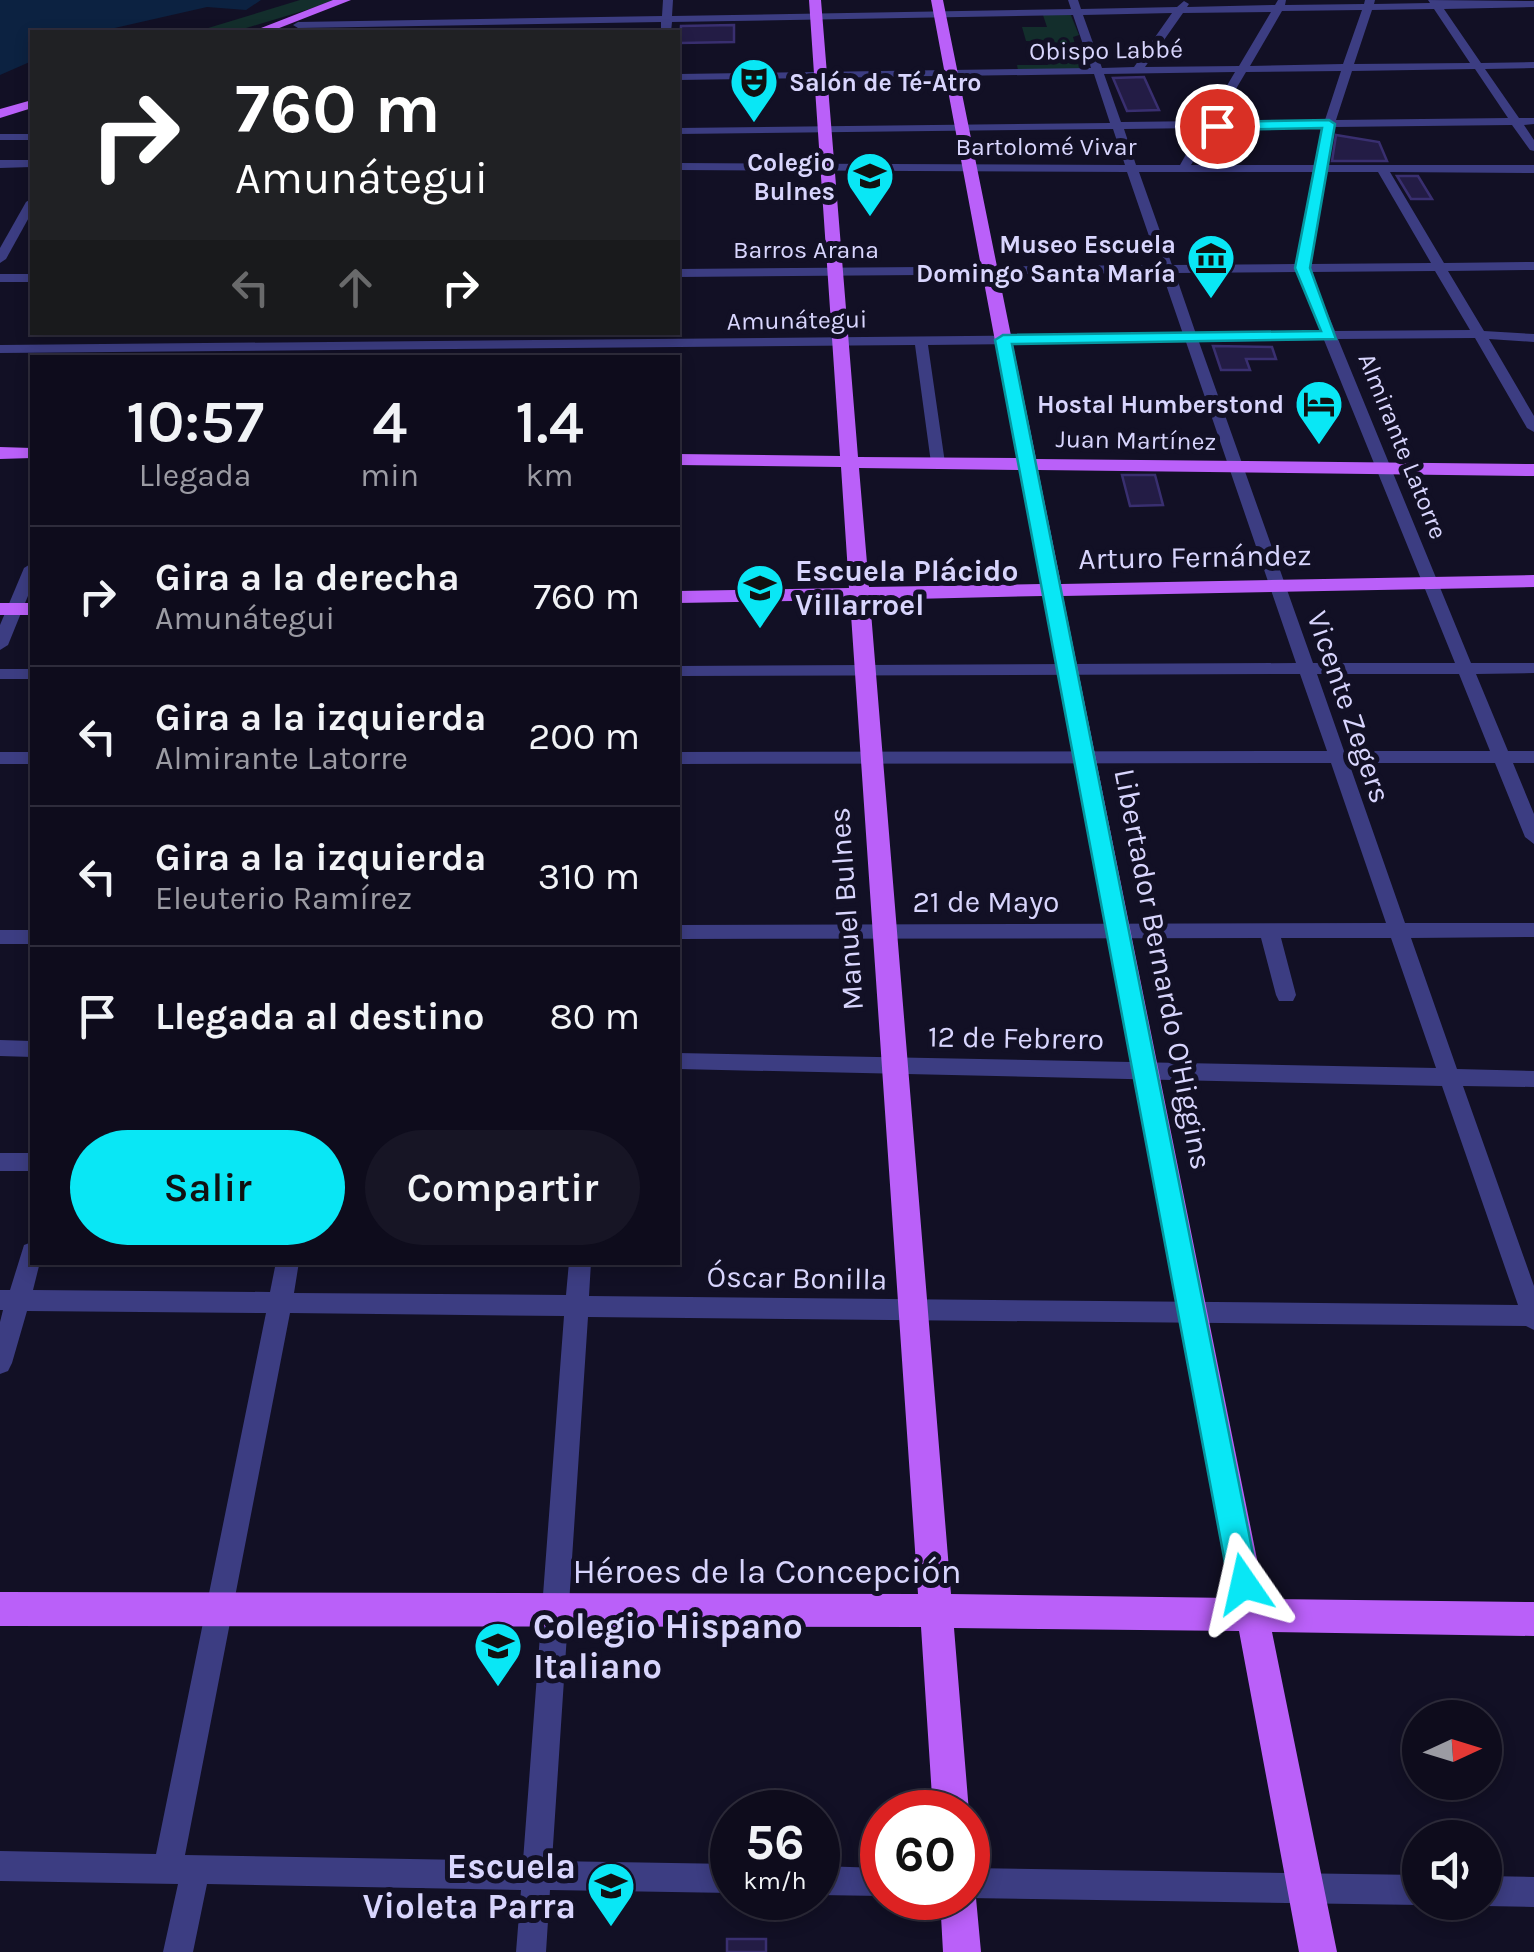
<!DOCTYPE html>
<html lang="es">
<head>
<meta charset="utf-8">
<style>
	body { margin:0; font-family:Karla,sans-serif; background:#171525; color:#f1f3f6; height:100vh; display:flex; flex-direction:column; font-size:38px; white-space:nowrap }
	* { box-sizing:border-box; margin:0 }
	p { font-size:32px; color:#9b9ba3 }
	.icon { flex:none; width:55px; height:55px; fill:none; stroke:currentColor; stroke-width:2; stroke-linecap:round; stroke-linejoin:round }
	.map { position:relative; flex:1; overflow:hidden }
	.panel { position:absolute; left:30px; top:355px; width:650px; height:910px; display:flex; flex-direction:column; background:#0e0c1c; border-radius:0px; box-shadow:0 5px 15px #0003,0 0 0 2px #2e2c3b }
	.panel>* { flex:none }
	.banner { position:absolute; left:30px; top:30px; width:650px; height:305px; border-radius:0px; box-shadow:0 5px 15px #0003,0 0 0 2px #2e2c3b; background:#202124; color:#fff; overflow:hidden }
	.needle { width:65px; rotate:86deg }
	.buttons { position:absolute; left:1402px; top:1700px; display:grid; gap:20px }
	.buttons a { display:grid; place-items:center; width:100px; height:100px; border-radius:50%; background:#0e0c1c; box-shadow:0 5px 15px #0003,0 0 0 2px #2e2c3b; font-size:50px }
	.speed { position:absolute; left:710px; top:1790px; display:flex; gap:20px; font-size:50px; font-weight:700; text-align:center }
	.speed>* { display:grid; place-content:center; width:130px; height:130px; border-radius:50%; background:#0e0c1c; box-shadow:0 5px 15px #0003,0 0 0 2px #2e2c3b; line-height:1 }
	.speed small { font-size:25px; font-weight:400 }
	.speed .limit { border:15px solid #d22; background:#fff; color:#111 }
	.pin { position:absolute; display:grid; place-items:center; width:85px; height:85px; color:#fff; margin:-42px; border:5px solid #fff; border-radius:50%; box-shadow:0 2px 10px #0007 }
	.me { position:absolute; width:110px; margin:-55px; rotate:349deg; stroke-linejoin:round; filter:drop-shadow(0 0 8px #0008) }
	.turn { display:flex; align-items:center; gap:35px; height:210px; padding:0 40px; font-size:45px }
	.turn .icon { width:130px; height:130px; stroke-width:2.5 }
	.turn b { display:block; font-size:70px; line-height:85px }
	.lanes { display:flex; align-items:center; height:95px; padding:0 40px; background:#0003; justify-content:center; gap:50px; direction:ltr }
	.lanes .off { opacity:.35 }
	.eta { display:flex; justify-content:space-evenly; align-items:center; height:170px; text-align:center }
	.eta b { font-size:60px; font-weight:600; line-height:70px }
	.action { display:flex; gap:20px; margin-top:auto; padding:20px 40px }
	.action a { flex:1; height:115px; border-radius:60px; background:#09e7f5; color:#111; font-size:40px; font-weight:600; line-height:115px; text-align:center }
	.action a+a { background:#171525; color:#f1f3f6 }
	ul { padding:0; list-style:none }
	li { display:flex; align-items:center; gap:30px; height:140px; padding:0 40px; border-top:2px solid #2e2c3b }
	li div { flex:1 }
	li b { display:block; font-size:38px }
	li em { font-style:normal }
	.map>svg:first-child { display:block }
</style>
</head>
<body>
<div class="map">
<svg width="1534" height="1952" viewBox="0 0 1534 1952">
	<rect width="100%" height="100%" fill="#121025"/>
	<g fill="#132e2c">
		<path d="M300,0H339L233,32H195Z"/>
		<path d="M1042,12L1070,13L1079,35L1073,37L1075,44L1082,45L1090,69L1018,70L1017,65H1048L1046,59L1051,58L1045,42L1026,41L1022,27H1047Z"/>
	</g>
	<path fill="#0c2241" d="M0,0H261L246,10L207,7L97,32H32V61L0,75Z"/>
	<g fill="#231c45" stroke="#392f70" stroke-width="2.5">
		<path d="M734,25V42L680,43L681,26Z"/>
		<path d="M1144,77L1159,110L1127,111L1113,78Z"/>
		<path d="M1336,135L1379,142L1387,161H1332Z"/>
		<path d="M1397,176H1418L1432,199H1411Z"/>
		<path d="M1213,346L1272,347L1276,359H1246L1250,370H1221Z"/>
		<path d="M1122,475H1155L1163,505L1130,506Z"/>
		<rect x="727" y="1939" width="39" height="13"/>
	</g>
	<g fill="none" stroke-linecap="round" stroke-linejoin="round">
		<g fill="#3c3d82" fill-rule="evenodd">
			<path d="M663,0H673L672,16L1071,9L1068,0H1078L1081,9L1177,7L1184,1L1189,4L1187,7L1275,5L1278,0H1286L1285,5L1364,4L1365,0H1375L1374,4L1430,3L1428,0L1534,1V7L1444,9L1481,63L1534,62V68L1485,69L1519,118H1534V124L1524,125L1534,140V151L1530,150L1512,125L1334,127L1327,165H1534V173L1390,172L1444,263L1534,262V270L1448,271L1484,331L1534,334V342L1489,339L1534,416V432L1527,428L1475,338L1338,339L1471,663H1534V673L1476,674L1508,751H1534V763H1513L1534,814V844L1525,837L1495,763H1349L1405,923H1534V937L1411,938L1457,1069L1534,1071V1087L1463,1086L1534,1286V1330L1526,1326L588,1317L552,1861L732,1864V1893L550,1890L546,1952H516L521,1890L207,1884L193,1952H163L178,1884L0,1881V1851L156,1854L266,1313L27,1311L12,1363L8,1371L0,1374V1322L3,1310H0V1290H10L24,1245L32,1242V1262H40L33,1290L270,1292L276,1262H299L294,1293L566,1295L569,1262H591L589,1296L1518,1305L1442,1086L678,1069V1053L1436,1068L1391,938H1281L1296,995L1293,1001H1279L1276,995L1261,938L678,939V925L1386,923L1331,763L678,764V752L1327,751L1300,674L678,676V666L1296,663L1186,342L928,345L945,463L938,467L931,463L915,345L0,353V345L1183,334L1162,273L678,277V269L1159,265L1127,172L678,170V163L1125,165L1113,129L678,134V128L1110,123L1094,74L678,80V74L1091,68L1073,15L672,22L671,32H661V22L298,28L293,25L298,22L662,16ZM1434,9L1470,63L1354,64L1372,10ZM1362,10L1343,64L1250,66L1282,11ZM1271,12L1239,66L1145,67L1183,13ZM1172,13L1134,67L1102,68L1083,15ZM1475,69L1508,118L1336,120L1352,71ZM1341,71L1325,120L1217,121L1246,72ZM1235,72L1206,121L1121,122L1104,74ZM1323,127L1315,165H1191L1213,128ZM1201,128L1180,165H1136L1124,129ZM1139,172H1314L1296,264L1172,265ZM1326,172H1378L1431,263L1309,264ZM1435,271L1470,330L1335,331L1310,272ZM1297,272L1321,332L1196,334L1175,273ZM1324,340L1455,663H1313L1199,342ZM1317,674H1459L1490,751H1344ZM290,1313L564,1316L523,1861L185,1855Z"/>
			<rect x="0" y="134" width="32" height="6"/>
			<path d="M0,160H32V167L0,168Z"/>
			<path d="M32,198V212L6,259L0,263V248L26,202Z"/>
			<rect x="0" y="274" width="32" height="8"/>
			<path d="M32,563V586L8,645L0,650V625L24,568Z"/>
			<rect x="0" y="669" width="32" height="10"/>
			<rect x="0" y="752" width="32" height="12"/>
			<rect x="0" y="930" width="32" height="14"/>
			<path d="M0,1040L32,1041V1057L0,1056Z"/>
			<rect x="0" y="1153" width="32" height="18"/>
			<path d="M818,1866L882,1868V1896L818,1895Z"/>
			<path d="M968,1868L1420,1875V1902H1425L1420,1905L968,1898Z"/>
			<path d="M1485,1876L1534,1877V1907L1485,1906L1477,1902H1485Z"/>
		</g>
		<g fill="#ba60f9" fill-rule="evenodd">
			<path d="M333,0H351L269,32H251Z"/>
			<path d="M809,0H821L858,457L1017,458L931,0H943L1036,459L1534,464V476L1038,470L1061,584L1534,575V587L1063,596L1265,1599L1534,1602V1636L1272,1632L1337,1952H1299L1239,1631L954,1628L969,1812L968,1815L933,1812L921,1627L0,1626V1592L918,1594L850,600L678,603V591L849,588L841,467L678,465V454L840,456ZM859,468L1019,470L1041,584L869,587ZM1043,596L1232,1598L951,1594L870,600Z"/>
			<path d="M32,100V108L0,118V109Z"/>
			<path d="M0,447L32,448V458L0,459Z"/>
			<rect x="0" y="603" width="32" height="12"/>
			<path d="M968,1884L976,1898L981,1952H943L940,1898H968Z"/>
		</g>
	</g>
	<path fill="#09e7f5" stroke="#06969f" stroke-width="2.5" d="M1329,120L1335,124L1310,268L1336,339L1012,344L1259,1584L1254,1594L1244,1599L1233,1594L1229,1584L995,340L1003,335L1321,331L1295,268L1322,128L1217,130L1210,126L1217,122Z"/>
	<defs>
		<g id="theatre-pin" transform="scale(2.5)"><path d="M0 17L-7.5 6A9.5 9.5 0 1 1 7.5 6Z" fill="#09e7f5" stroke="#121025"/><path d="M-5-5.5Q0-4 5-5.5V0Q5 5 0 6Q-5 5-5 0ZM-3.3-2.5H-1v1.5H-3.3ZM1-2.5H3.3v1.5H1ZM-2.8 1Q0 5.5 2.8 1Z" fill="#111"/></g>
		<g id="school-pin" transform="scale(2.5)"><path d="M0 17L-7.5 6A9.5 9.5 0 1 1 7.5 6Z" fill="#09e7f5" stroke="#121025"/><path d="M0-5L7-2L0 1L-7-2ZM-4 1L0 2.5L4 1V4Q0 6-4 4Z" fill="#111"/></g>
		<g id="museum-pin" transform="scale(2.5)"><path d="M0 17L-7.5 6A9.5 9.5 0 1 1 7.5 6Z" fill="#09e7f5" stroke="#121025"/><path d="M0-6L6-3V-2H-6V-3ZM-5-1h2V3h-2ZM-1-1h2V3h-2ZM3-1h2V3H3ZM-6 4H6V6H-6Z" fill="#111"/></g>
		<g id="hotel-pin" transform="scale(2.5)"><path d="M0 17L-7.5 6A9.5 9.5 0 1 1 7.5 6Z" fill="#09e7f5" stroke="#121025"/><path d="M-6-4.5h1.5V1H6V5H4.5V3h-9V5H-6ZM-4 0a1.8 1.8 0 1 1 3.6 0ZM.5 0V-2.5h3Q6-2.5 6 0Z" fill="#111"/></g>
	</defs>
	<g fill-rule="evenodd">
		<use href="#theatre-pin" x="754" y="82"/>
		<use href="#school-pin" x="870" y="176"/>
		<use href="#museum-pin" x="1211" y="258"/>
		<use href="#hotel-pin" x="1319" y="404"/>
		<use href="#school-pin" x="760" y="588"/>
		<use href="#school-pin" x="498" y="1646"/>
		<use href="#school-pin" x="611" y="1886"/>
	</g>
	<g text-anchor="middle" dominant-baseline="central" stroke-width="10" stroke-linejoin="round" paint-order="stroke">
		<g font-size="25" fill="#d8d5fd" stroke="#121025">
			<text transform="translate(1106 50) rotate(-1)">Obispo Labbé</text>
			<text x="1046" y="146">Bartolomé Vivar</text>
			<text x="806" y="249">Barros Arana</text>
			<text transform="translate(797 320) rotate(-1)">Amunátegui</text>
			<text transform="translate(1136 440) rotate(1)">Juan Martínez</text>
			<text transform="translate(1403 446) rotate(68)">Almirante Latorre</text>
		</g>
		<g font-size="25" font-weight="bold" fill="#d8d5fd" stroke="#121025" text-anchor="end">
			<text x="789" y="82" text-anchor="start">Salón de Té-Atro</text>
			<text x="835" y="162">Colegio<tspan x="835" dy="29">Bulnes</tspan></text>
			<text x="1176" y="244">Museo Escuela<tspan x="1176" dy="29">Domingo Santa María</tspan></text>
			<text x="1284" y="404">Hostal Humberstond</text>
		</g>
		<g font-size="30" fill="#d8d5fd" stroke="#121025">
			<text transform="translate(1195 557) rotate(-1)">Arturo Fernández</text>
			<text transform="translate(1349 707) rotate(71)">Vicente Zegers</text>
			<text x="986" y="902">21 de Mayo</text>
			<text transform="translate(846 909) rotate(-94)">Manuel Bulnes</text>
			<text transform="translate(1163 969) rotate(79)">Libertador Bernardo O'Higgins</text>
			<text transform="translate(1016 1038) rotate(1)">12 de Febrero</text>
			<text transform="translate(797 1278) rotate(1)">Óscar Bonilla</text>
		</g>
		<g font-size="30" font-weight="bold" fill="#d8d5fd" stroke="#121025" text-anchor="start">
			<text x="795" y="571">Escuela Plácido<tspan x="795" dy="34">Villarroel</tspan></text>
		</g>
		<g font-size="35" fill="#d8d5fd" stroke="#121025">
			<text x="767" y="1571">Héroes de la Concepción</text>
		</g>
		<g font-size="35" font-weight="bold" fill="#d8d5fd" stroke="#121025" text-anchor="start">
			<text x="533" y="1626">Colegio Hispano<tspan x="533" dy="40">Italiano</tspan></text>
			<text x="576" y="1866" text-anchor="end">Escuela<tspan x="576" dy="40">Violeta Parra</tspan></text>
		</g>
	</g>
</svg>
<div class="buttons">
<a><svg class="needle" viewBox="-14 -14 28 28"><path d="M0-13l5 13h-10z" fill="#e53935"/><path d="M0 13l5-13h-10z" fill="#9b9ba3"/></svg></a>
<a><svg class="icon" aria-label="sound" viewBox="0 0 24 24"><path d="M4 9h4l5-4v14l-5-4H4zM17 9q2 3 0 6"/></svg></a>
</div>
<div class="speed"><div>56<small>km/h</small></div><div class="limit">60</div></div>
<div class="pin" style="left:1217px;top:126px;background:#d93025"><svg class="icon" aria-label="arrive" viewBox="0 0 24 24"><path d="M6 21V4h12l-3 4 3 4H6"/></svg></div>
<svg class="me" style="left:1244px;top:1584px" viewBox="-20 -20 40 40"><path d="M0-17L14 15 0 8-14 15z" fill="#09e7f5" stroke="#fff" stroke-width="4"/></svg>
<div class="banner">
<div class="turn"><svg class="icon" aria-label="right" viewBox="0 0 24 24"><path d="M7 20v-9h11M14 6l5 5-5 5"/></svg><div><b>760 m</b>Amunátegui</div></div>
<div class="lanes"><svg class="icon off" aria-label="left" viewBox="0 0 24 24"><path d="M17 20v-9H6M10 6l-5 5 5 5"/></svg><svg class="icon off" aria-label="ahead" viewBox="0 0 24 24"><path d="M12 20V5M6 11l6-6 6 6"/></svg><svg class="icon" aria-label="right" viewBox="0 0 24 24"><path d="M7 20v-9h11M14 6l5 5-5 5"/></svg></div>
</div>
<section class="panel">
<div class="eta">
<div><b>10:57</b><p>Llegada</p></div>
<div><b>4</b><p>min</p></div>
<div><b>1.4</b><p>km</p></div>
</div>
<ul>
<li><svg class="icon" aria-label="right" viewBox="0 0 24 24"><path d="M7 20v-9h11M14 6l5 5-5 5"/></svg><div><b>Gira a la derecha</b><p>Amunátegui</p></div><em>760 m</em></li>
<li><svg class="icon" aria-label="left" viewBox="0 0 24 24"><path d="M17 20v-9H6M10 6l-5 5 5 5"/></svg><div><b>Gira a la izquierda</b><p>Almirante Latorre</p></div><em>200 m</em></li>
<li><svg class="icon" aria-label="left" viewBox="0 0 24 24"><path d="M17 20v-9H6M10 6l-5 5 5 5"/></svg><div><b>Gira a la izquierda</b><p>Eleuterio Ramírez</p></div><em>310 m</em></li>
<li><svg class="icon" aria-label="arrive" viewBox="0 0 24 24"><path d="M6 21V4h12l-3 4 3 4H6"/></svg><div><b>Llegada al destino</b></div><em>80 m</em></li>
</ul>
<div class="action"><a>Salir</a><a>Compartir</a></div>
</section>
</div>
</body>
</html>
